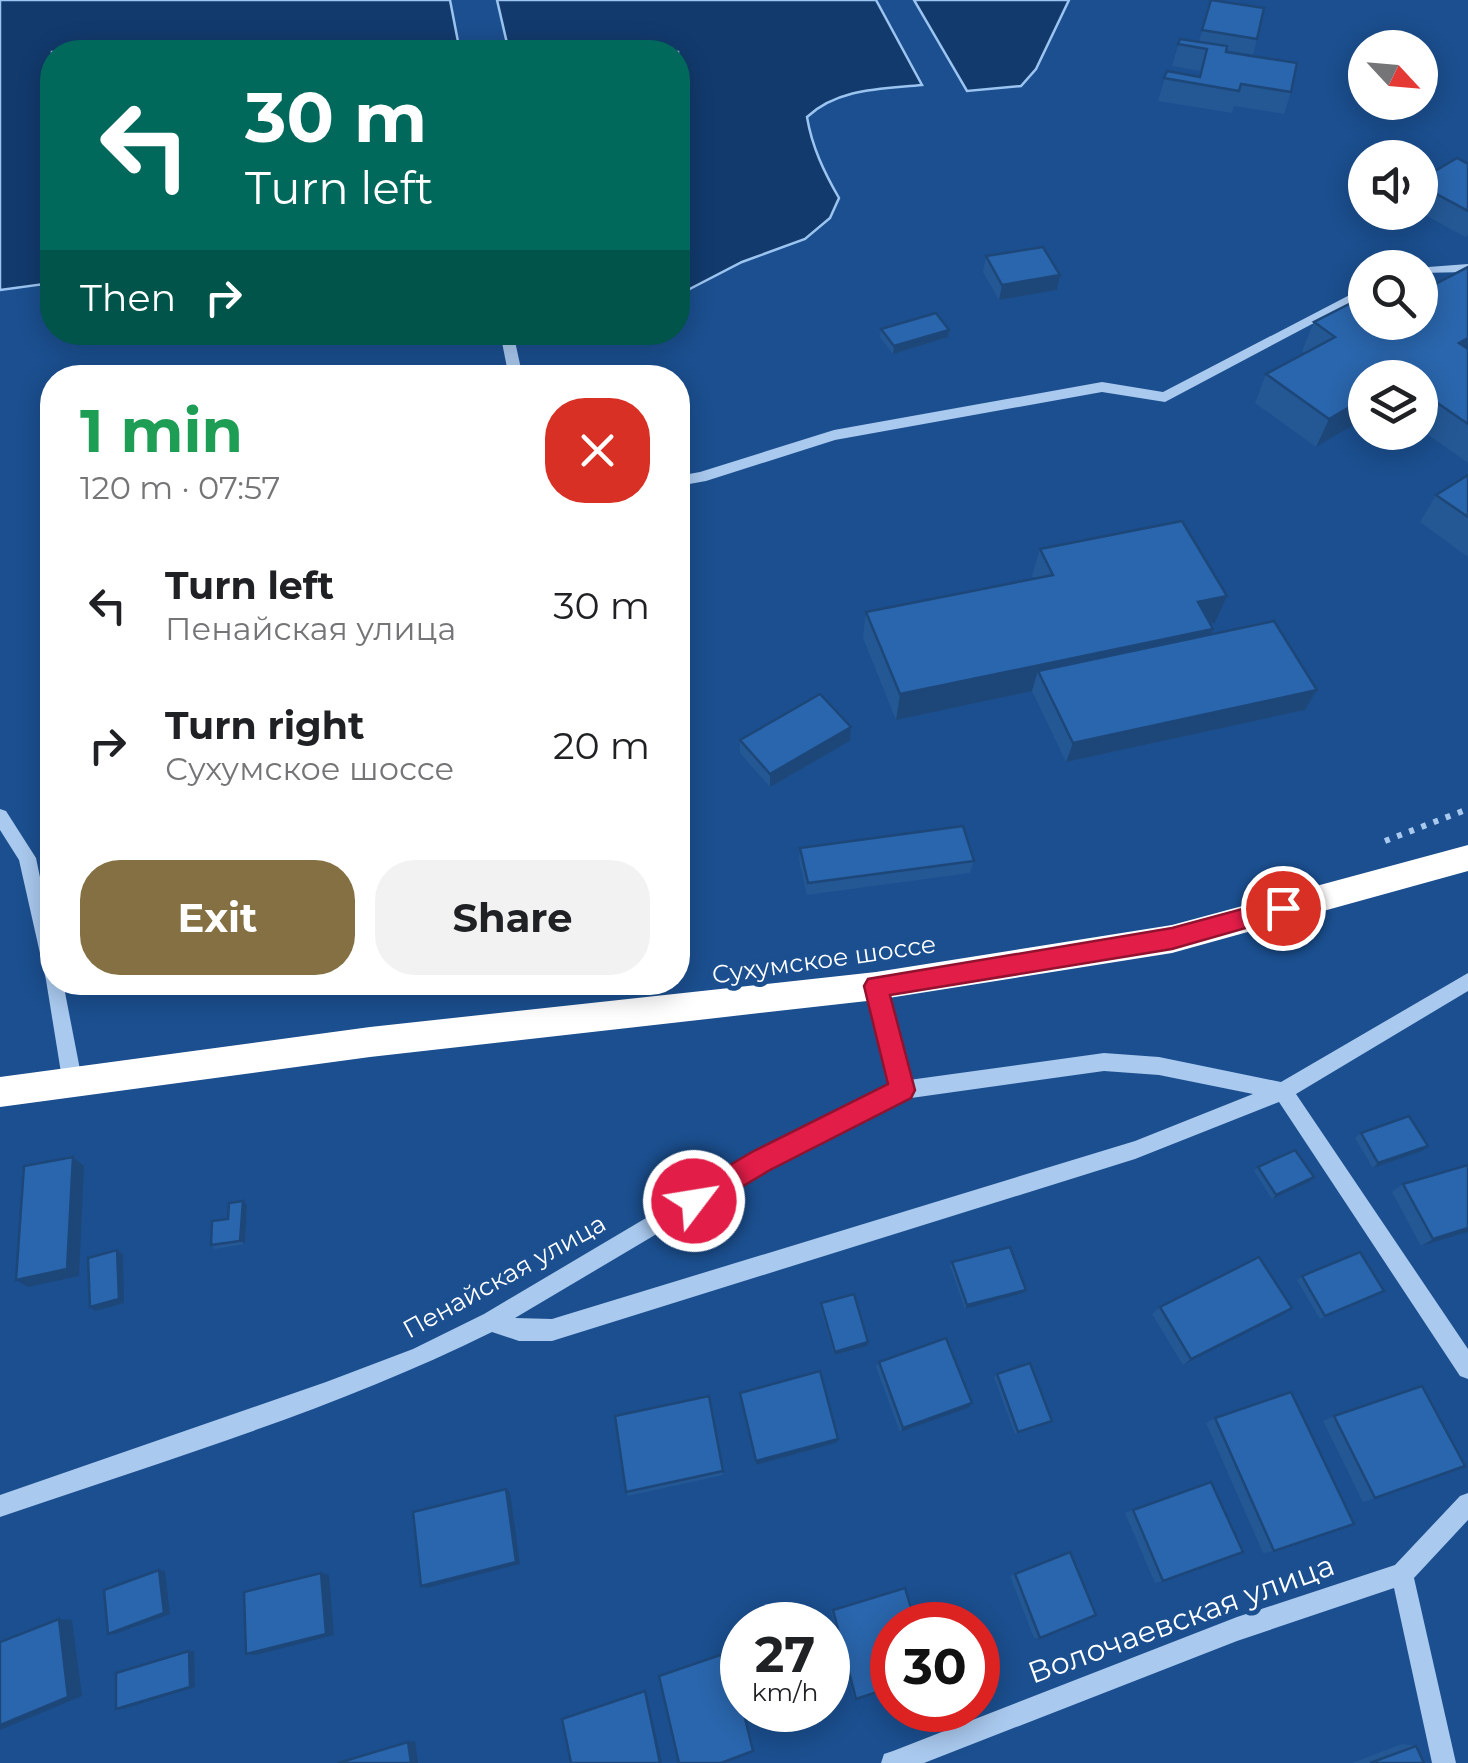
<!DOCTYPE html>
<html lang="en">
<head>
<meta charset="utf-8">
<style>
	body { margin:0; font-family:Montserrat,sans-serif; background:#f2f2f2; color:#202124; height:100vh; display:flex; flex-direction:column; font-size:38px; white-space:nowrap }
	* { box-sizing:border-box; margin:0 }
	p { font-size:32px; color:#757577 }
	.icon { flex:none; width:55px; height:55px; fill:none; stroke:currentColor; stroke-width:2; stroke-linecap:round; stroke-linejoin:round }
	.map { position:relative; flex:1; overflow:hidden }
	.drawer { position:absolute; left:40px; top:365px; width:650px; height:630px; display:flex; flex-direction:column; background:#fff; border-radius:40px; box-shadow:0 5px 25px #0003 }
	.drawer>* { flex:none }
	.guide { position:absolute; left:40px; top:40px; width:650px; height:305px; border-radius:40px; box-shadow:0 5px 25px #0003; background:#00695c; color:#fff; overflow:hidden }
	.needle { width:65px; rotate:116deg }
	.tools { position:absolute; left:1348px; top:30px; display:grid; gap:20px }
	.tools a { display:grid; place-items:center; width:90px; height:90px; border-radius:50%; background:#fff; box-shadow:0 5px 25px #0003; font-size:50px }
	.speed { position:absolute; left:720px; top:1602px; display:flex; gap:20px; font-size:50px; font-weight:700; text-align:center }
	.speed>* { display:grid; place-content:center; width:130px; height:130px; border-radius:50%; background:#fff; box-shadow:0 5px 25px #0003; line-height:1 }
	.speed small { font-size:25px; font-weight:400 }
	.speed .limit { border:15px solid #d22; background:#fff; color:#111 }
	.pin { position:absolute; display:grid; place-items:center; width:85px; height:85px; color:#fff; margin:-42px; border:5px solid #fff; border-radius:50%; box-shadow:0 2px 10px #0007 }
	.me { position:absolute; width:110px; margin:-55px; rotate:59deg; stroke-linejoin:round; filter:drop-shadow(0 0 8px #0008) }
	.turn { display:flex; align-items:center; gap:35px; height:210px; padding:0 40px; font-size:45px }
	.turn .icon { width:130px; height:130px; stroke-width:2.5 }
	.turn b { display:block; font-size:70px; line-height:85px }
	.then { display:flex; align-items:center; height:95px; padding:0 40px; background:#0003; gap:20px; font-size:38px }
	.round { display:grid; place-items:center; flex:none; width:105px; height:105px; border-radius:40px; background:#f2f2f2 }
	.overview { display:flex; align-items:center; justify-content:space-between; height:170px; padding:0 40px }
	h1 { font-size:60px; font-weight:700; line-height:75px; color:#1e9e55 }
	.primary-button { display:flex; gap:20px; margin-top:auto; padding:20px 40px }
	.primary-button a { flex:1; height:115px; border-radius:40px; background:#847042; color:#fff; font-size:40px; font-weight:700; line-height:115px; text-align:center }
	.primary-button a+a { background:#f2f2f2; color:#202124 }
	ul { padding:0; list-style:none }
	li { display:flex; align-items:center; gap:30px; height:140px; padding:0 40px }
	li div { flex:1 }
	li b { display:block; font-size:38px }
	li em { font-style:normal }
	.map>svg:first-child { display:block }
</style>
</head>
<body>
<div class="map">
<svg width="1468" height="1763" viewBox="0 0 1468 1763">
	<rect width="100%" height="100%" fill="#1b4f8f"/>
	<g fill="#123a6d" stroke="#9cc4f0" stroke-width="2.5">
		<path d="M0,0H450L460,52H52V283L0,290Z"/>
		<path d="M497,0H876L922,85C882,89 838,88 807,117C812,147 824,172 839,198L830,218L805,239L742,262L678,295V52H509Z"/>
		<path d="M914,0H1069L1036,69L1021,86L967,91Z"/>
	</g>
	<g fill="none" stroke-linecap="round" stroke-linejoin="round">
		<path stroke="#a9c9ee" stroke-width="6" stroke-dasharray="5 8" stroke-linecap="butt" d="M1385,841L1468,809"/>
		<g fill="#a9c9ee" fill-rule="evenodd">
			<path d="M1468,264V272L1420,273V268H1415Z"/>
			<path d="M1365,287V296L1165,402L1102,392L835,440L706,481L678,486V476L700,472L834,430L1102,382L1163,392Z"/>
			<path d="M500,332H513L523,378H509Z"/>
			<path d="M0,809L6,811L36,858L52,935V982H63L83,1085L80,1091L73,1094L66,1091L63,1085L46,980L19,860L0,830Z"/>
			<path d="M1468,973V991L1296,1094L1468,1349V1379L1460,1376L1279,1102L1135,1159L552,1341H519L492,1332C335,1410 165,1460 0,1517V1495L326,1382L413,1349L484,1314L754,1154L891,1086L867,986L870,980L876,978L882,980L885,986L909,1080L1104,1053L1159,1057L1281,1082ZM1104,1071L1159,1075L1253,1094L1135,1141L552,1319L515,1318L768,1168L904,1099Z"/>
			<path d="M1468,1493V1520L1414,1578L1456,1763H1432L1394,1588L1237,1641L924,1763H881L884,1754L893,1751L1237,1617L1395,1565L1460,1496Z"/>
		</g>
		<path fill="#fff" fill-rule="evenodd" d="M1468,845V871L1172,953L876,1000L370,1057L0,1107V1077L370,1027L876,972L1172,925Z"/>
	</g>
	<g fill="#245895">
		<path d="M1211,0L1257,39L1253,55L1226,50V52L1291,92L1284,114L1234,106L1232,113L1158,101L1167,71L1199,77L1200,71L1172,66L1180,39L1199,42Z"/>
		<path d="M1468,164V235L1465,237L1420,212V180Z"/>
		<path d="M986,256L1060,275L1057,290L999,300L983,272Z"/>
		<path d="M1468,267V463L1420,429V378H1365L1316,447L1255,403L1266,374L1305,353L1302,351L1314,322H1365Z"/>
		<path d="M881,329L949,330L948,337L893,354L880,337Z"/>
		<path d="M1468,475V557L1420,522L1436,495Z"/>
		<path d="M1040,549L1227,596L1215,623L1210,624L1213,629L1210,634L1317,690L1305,710L1066,762L1032,691L896,720L863,638L866,612L1034,579L1032,576Z"/>
		<path d="M851,727L850,741L770,787L740,753V740Z"/>
		<path d="M800,848L974,861L970,873L807,895L799,860Z"/>
		<path d="M1361,1133L1428,1146L1422,1151L1373,1168L1355,1138Z"/>
		<path d="M1258,1167L1314,1177L1309,1182L1272,1199L1254,1171Z"/>
		<path d="M1403,1184L1468,1232L1421,1246L1392,1192Z"/>
		<path d="M247,1205L245,1244L215,1249L211,1245L228,1219Z"/>
		<path d="M952,1262L1023,1293L965,1309L950,1266Z"/>
		<path d="M1302,1276L1384,1291L1320,1319L1297,1280Z"/>
		<path d="M821,1303L868,1342L867,1346L834,1355L820,1306Z"/>
		<path d="M1160,1307L1292,1308L1282,1315L1183,1365L1152,1314Z"/>
		<path d="M879,1362L972,1403L968,1408L900,1432L876,1367Z"/>
		<path d="M997,1374L1049,1423L1015,1434L994,1377Z"/>
		<path d="M740,1393L836,1443L756,1465Z"/>
		<path d="M709,1396L723,1475L628,1496L626,1492Z"/>
		<path d="M1334,1416L1375,1498L1363,1502L1323,1421Z"/>
		<path d="M1215,1418L1274,1551L1263,1553L1206,1423Z"/>
		<path d="M1211,1482L1163,1581L1155,1583L1125,1513Z"/>
		<path d="M1070,1552L1040,1638H1034L1010,1576Z"/>
		<path d="M833,1610L856,1699H854L831,1611Z"/>
		<path d="M1402,1744L1416,1746L1424,1763H1352Z"/>
	</g>
	<g fill="#1d4779">
		<path d="M1060,275L1057,290L999,300L1002,285Z"/>
		<path d="M949,330L948,337L893,354L894,346Z"/>
		<path d="M1468,338V358L1459,343Z"/>
		<path d="M1365,398V418L1316,447L1329,419Z"/>
		<path d="M1227,596L1215,623L1186,629L1198,602Z"/>
		<path d="M1213,629L1201,655L1038,671L1032,691L896,720L900,694Z"/>
		<path d="M1317,690L1305,710L1066,762L1073,743Z"/>
		<path d="M851,727L850,741L770,787V774Z"/>
		<path d="M1428,1146L1422,1151L1373,1168L1378,1163Z"/>
		<path d="M73,1157L84,1166L79,1276L28,1287L16,1280Z"/>
		<path d="M1314,1177L1309,1182L1272,1199L1276,1195Z"/>
		<path d="M243,1201L247,1205L245,1244L240,1241Z"/>
		<path d="M1468,1228V1232L1421,1246L1433,1239Z"/>
		<path d="M117,1250L123,1254L124,1303L95,1311L90,1307Z"/>
		<path d="M1026,1290L1023,1293L965,1309L967,1305Z"/>
		<path d="M1292,1308L1282,1315L1183,1365L1191,1359Z"/>
		<path d="M868,1342L867,1346L834,1355L835,1352Z"/>
		<path d="M972,1403L968,1408L900,1432L903,1428Z"/>
		<path d="M838,1439L836,1443L756,1465V1461Z"/>
		<path d="M506,1489L510,1492L520,1564L427,1588L421,1586Z"/>
		<path d="M159,1570L165,1571L170,1614L115,1634H108Z"/>
		<path d="M321,1573L329,1575L334,1635L256,1655L246,1654Z"/>
		<path d="M59,1619L72,1620L82,1696L0,1730V1725Z"/>
		<path d="M189,1651H194L195,1687L123,1709H116Z"/>
		<path d="M645,1691H646L662,1763H660Z"/>
		<path d="M415,1741L418,1763H411L408,1742Z"/>
	</g>
	<g fill="#2a66ad" stroke="#1d4779" stroke-width="2.5">
		<path d="M1211,0L1264,8L1257,39L1202,30Z"/>
		<path d="M1180,39L1227,46L1226,52L1297,63L1291,92L1241,84L1239,91L1164,78L1167,71L1200,77L1207,49L1178,44Z"/>
		<path d="M1457,158L1468,164V211L1420,185V180Z"/>
		<path d="M1043,247L1060,275L1002,285L986,256Z"/>
		<path d="M1468,267V338L1459,343L1468,349V424L1420,391V378H1365V398L1329,419L1266,374L1335,337L1314,322L1365,296V322H1420V292Z"/>
		<path d="M936,313L949,330L894,346L881,329Z"/>
		<path d="M1468,475V517L1436,495Z"/>
		<path d="M1182,521L1227,596L1198,602L1213,629L900,694L866,612L1053,575L1040,549Z"/>
		<path d="M1274,621L1317,690L1073,743L1038,671Z"/>
		<path d="M820,694L851,727L770,774L740,740Z"/>
		<path d="M963,826L974,861L808,883L800,848Z"/>
		<path d="M1409,1116L1428,1146L1378,1163L1361,1133Z"/>
		<path d="M1295,1150L1314,1177L1276,1195L1258,1167Z"/>
		<path d="M73,1157L67,1269L16,1280L24,1166Z"/>
		<path d="M1468,1165V1228L1433,1239L1403,1184Z"/>
		<path d="M243,1201L240,1241L211,1245L212,1221L228,1219L229,1203Z"/>
		<path d="M1010,1247L1026,1290L967,1305L952,1262Z"/>
		<path d="M117,1250L119,1299L90,1307L88,1258Z"/>
		<path d="M1360,1252L1384,1291L1325,1316L1302,1276Z"/>
		<path d="M1259,1257L1292,1308L1191,1359L1160,1307Z"/>
		<path d="M854,1294L868,1342L835,1352L821,1303Z"/>
		<path d="M946,1338L972,1403L903,1428L879,1362Z"/>
		<path d="M1030,1363L1052,1421L1018,1432L997,1374Z"/>
		<path d="M820,1371L838,1439L756,1461L740,1393Z"/>
		<path d="M1422,1386L1465,1466L1375,1498L1334,1416Z"/>
		<path d="M1291,1392L1354,1524L1274,1551L1215,1418Z"/>
		<path d="M709,1396L723,1471L626,1492L615,1416Z"/>
		<path d="M1211,1482L1243,1552L1163,1581L1133,1510Z"/>
		<path d="M506,1489L516,1562L421,1586L413,1512Z"/>
		<path d="M1070,1552L1096,1615L1040,1638L1015,1574Z"/>
		<path d="M159,1570L164,1613L108,1634L104,1590Z"/>
		<path d="M321,1573L326,1634L246,1654L244,1592Z"/>
		<path d="M905,1588L916,1625H892V1687L856,1699L833,1610Z"/>
		<path d="M59,1619L68,1697L0,1725V1642Z"/>
		<path d="M189,1651L190,1687L116,1709V1673Z"/>
		<path d="M729,1652L753,1751L721,1763H679L659,1676Z"/>
		<path d="M645,1691L660,1763H571L562,1719Z"/>
		<path d="M408,1742L411,1763H338Z"/>
		<path d="M1416,1746L1424,1763H1370Z"/>
	</g>
	<path fill="#e11d48" stroke="#92132f" stroke-width="2.5" d="M1283,898L1291,901L1295,908L1291,915L1172,949L890,995L915,1090L911,1098L770,1170L703,1210L694,1214L684,1210L680,1201L684,1192L752,1152L888,1084L864,986L868,979L1172,928Z"/>
	<g text-anchor="middle" dominant-baseline="central" stroke-width="10" stroke-linejoin="round" paint-order="stroke">
		<g font-size="25" fill="#fff" stroke="#1b4f8f">
			<text transform="translate(824 959) rotate(-8)">Сухумское шоссе</text>
			<text transform="translate(504 1276) rotate(-29)">Пенайская улица</text>
		</g>
		<g font-size="30" fill="#fff" stroke="#1b4f8f">
			<text transform="translate(1181 1619) rotate(-20)">Волочаевская улица</text>
		</g>
	</g>
</svg>
<div class="tools">
<a><svg class="needle" viewBox="-14 -14 28 28"><path d="M0-13l5 13h-10z" fill="#e53935"/><path d="M0 13l5-13h-10z" fill="#757577"/></svg></a>
<a><svg class="icon" aria-label="sound" viewBox="0 0 24 24"><path d="M4 9h4l5-4v14l-5-4H4zM17 9q2 3 0 6"/></svg></a>
<a><svg class="icon" aria-label="search" viewBox="0 0 24 24"><circle cx="10" cy="10" r="6"/><path d="M15 15l6 6"/></svg></a>
<a><svg class="icon" aria-label="layers" viewBox="0 0 24 24"><path d="M12 4l9 5-9 5-9-5zM3 14l9 5 9-5"/></svg></a>
</div>
<div class="speed"><div>27<small>km/h</small></div><div class="limit">30</div></div>
<div class="pin" style="left:1283px;top:908px;background:#d93025"><svg class="icon" aria-label="arrive" viewBox="0 0 24 24"><path d="M6 21V4h12l-3 4 3 4H6"/></svg></div>
<svg class="me" style="left:694px;top:1201px" viewBox="-20 -20 40 40"><circle r="17" fill="#e11d48" stroke="#fff" stroke-width="3"/><path d="M0-11L8 9 0 5-8 9z" fill="#fff"/></svg>
<div class="guide">
<div class="turn"><svg class="icon" aria-label="left" viewBox="0 0 24 24"><path d="M17 20v-9H6M10 6l-5 5 5 5"/></svg><div><b>30 m</b>Turn left</div></div>
<div class="then">Then<svg class="icon" aria-label="right" viewBox="0 0 24 24"><path d="M7 20v-9h11M14 6l5 5-5 5"/></svg></div>
</div>
<section class="drawer">
<div class="overview"><div><h1>1 min</h1><p>120 m · 07:57</p></div><a class="round" style="background:#d93025;color:#fff"><svg class="icon" aria-label="close" viewBox="0 0 24 24"><path d="M6 6l12 12M18 6L6 18"/></svg></a></div>
<ul>
<li><svg class="icon" aria-label="left" viewBox="0 0 24 24"><path d="M17 20v-9H6M10 6l-5 5 5 5"/></svg><div><b>Turn left</b><p>Пенайская улица</p></div><em>30 m</em></li>
<li><svg class="icon" aria-label="right" viewBox="0 0 24 24"><path d="M7 20v-9h11M14 6l5 5-5 5"/></svg><div><b>Turn right</b><p>Сухумское шоссе</p></div><em>20 m</em></li>
</ul>
<div class="primary-button"><a>Exit</a><a>Share</a></div>
</section>
</div>
</body>
</html>
